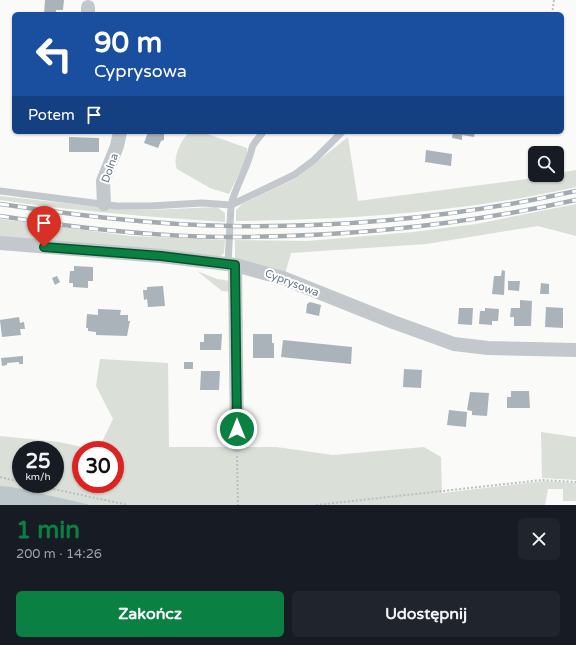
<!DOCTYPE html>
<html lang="pl">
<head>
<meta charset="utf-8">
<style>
	body { margin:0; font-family:"Varela Round",sans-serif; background:#20242c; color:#f1f3f6; height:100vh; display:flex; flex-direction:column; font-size:15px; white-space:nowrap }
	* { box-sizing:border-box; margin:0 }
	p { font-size:13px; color:#9ea1a6 }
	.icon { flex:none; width:22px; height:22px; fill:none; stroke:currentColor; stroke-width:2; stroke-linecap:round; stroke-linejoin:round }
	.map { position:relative; height:505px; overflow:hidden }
	.drawer { display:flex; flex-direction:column; background:#171b24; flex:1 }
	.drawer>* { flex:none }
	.hud { position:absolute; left:12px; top:12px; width:552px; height:122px; border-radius:6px; box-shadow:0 1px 3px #0004; background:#1a4fa0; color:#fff; overflow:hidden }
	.tools { position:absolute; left:528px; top:146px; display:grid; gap:8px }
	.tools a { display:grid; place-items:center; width:36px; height:36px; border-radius:6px; background:#171b24; box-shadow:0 1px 3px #0004; font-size:20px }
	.speed { position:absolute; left:12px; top:441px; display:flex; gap:8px; font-size:20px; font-weight:700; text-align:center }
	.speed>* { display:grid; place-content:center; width:52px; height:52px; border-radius:50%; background:#171b24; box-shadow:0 1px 3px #0004; line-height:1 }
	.speed small { font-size:10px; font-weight:400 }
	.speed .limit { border:6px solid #d22; background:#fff; color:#111 }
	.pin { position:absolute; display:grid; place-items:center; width:34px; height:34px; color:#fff; margin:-41px -17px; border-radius:50% 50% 50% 0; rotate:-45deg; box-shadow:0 0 4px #0007 }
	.pin .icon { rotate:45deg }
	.me { position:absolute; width:44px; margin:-22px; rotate:0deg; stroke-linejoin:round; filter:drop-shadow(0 0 3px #0008) }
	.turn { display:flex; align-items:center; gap:14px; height:84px; padding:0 16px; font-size:18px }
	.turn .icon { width:52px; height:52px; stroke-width:2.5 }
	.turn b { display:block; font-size:28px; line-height:34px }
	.then { display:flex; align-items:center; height:38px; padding:0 16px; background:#0003; gap:8px; font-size:15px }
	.round { display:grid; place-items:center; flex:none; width:42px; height:42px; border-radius:6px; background:#20242c }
	.headline { display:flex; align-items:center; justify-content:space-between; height:68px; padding:0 16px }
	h1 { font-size:24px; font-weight:700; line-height:30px; color:#0b8043 }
	.cta { display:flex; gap:8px; margin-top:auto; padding:8px 16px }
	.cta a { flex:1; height:46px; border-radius:6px; background:#0b8043; color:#fff; font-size:16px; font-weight:700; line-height:46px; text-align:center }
	.cta a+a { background:#20242c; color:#f1f3f6 }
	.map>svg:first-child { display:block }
</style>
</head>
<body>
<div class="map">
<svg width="576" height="505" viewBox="0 0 576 505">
	<rect width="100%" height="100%" fill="#fafaf8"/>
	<g fill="#dadfd7" fill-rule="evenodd">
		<path d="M191,132H202L247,148V158L229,194L210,188L177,169C172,159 181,137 191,132Z"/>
		<path d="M348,137L358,201L557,175V173L576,170V187C464,212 350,220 236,221V210L242,204L295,179Z"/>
		<path d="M0,196L118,209L150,210L217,207L225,213V222C150,217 75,211 0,200Z"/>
		<path d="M576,204V236L538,226L426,244L291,253L285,274L235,258V240L307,241L413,232L476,224Z"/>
		<path d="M0,219L130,236L225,240L224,253L219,258L0,239Z"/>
		<path d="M197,271L217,279L230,281L234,292L222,291Z"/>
		<path d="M100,359L168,363L169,447H276L333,455L424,447L441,457L442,493L543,481L576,483V501H563V489H548L545,505H91L0,486V436L59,442L92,449L101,444L113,419L96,386ZM21,450H55V484H21ZM81,450H115V484H81Z"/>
		<path d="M541,432L576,437V480L542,478Z"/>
	</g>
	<path fill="#bbc7cb" d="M0,486L12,487L91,505H0Z"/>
	<g fill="#aab3b9">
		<path d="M45,0H64L63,10H56V13L53,14H44Z"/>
		<path d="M148,132H164V140L161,141L158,148L144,143Z"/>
		<path d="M453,132H475L474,137L462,135V140L452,138Z"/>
		<path d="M69,137L99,138V152H69Z"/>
		<path d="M426,150L452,154L451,166L425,162Z"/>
		<path d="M74,266L93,267V281H88V288L73,287V283H69L70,271H74Z"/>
		<path d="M502,270L505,271L504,295L492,294L494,276H501Z"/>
		<path d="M57,276L60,282L55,285L52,278Z"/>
		<path d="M508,281H520L519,291L508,290Z"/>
		<path d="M541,283L549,284V294H540Z"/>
		<path d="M163,286L165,306L148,307L147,299L144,300L143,290H147V287Z"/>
		<path d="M520,300L532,301L531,326H514V317H510L511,308H520Z"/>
		<path d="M310,302L321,305L319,316L306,313L307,304Z"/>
		<path d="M546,307L563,308V328L545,327Z"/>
		<path d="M459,308H473L472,325L458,324Z"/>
		<path d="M485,308L499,309L498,321H492V325L479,324L480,311H485Z"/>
		<path d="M98,309L121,310L120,315H128V321H130L127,336L96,335V332L88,331V328H86L87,314L98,315Z"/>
		<path d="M19,317L20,323L24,322L25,329H20L21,335L2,337L0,320Z"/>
		<path d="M204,334H222L221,350H200V342H204Z"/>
		<path d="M253,334H272V343H274V358H253Z"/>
		<path d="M283,340L352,347L351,364L281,357Z"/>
		<path d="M23,356V364H19V362L7,363V365L2,366L1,358Z"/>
		<rect x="184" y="362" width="9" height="7"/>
		<path d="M404,369L422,370L421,388L403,387Z"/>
		<path d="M201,371H220L219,390H200Z"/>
		<path d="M511,391H529L530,408H507V397H511Z"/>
		<path d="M470,392L489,393L487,416L472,415V411L467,410Z"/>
		<path d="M449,410L467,412L466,427L447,425Z"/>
	</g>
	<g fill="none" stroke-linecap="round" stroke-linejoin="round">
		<g stroke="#bbbfc2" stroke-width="2" stroke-dasharray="2 2" stroke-linecap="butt">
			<path d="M552,14L554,0"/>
			<path d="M237,456L238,505"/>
			<path d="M0,477L21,482"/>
			<path d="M30,484L128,505"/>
			<path d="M316,505L542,480L576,482"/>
		</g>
		<g stroke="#c3c8cc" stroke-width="7">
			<path d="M263,132C260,137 253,143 252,148C248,167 236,185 231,205L294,175L314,160L342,132"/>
			<path d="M0,191L117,206H150L202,203L231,205L228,264"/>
		</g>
		<g stroke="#c3c8cc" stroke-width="14">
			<path d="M88,14V7"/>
			<path d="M104,204L103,181L117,146L120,132"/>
			<path d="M0,243L161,256L235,265L283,278L393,322L454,344L488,348L576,350"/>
			<path d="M235,265L237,445"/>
		</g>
		<g stroke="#a2aab0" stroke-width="4.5">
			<g id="rail">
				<path d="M0,204C76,215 154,225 231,226C347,228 463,216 576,191"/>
				<path d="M0,216C76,228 154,237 231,237C347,237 463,225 576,200"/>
			</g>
		</g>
		<use href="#rail" stroke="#fff" stroke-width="3" stroke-dasharray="9" stroke-linecap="butt"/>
	</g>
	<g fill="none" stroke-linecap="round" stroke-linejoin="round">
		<g stroke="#07532c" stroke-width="10">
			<path id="route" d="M44,247L161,256L235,265L237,429"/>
		</g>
		<use href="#route" stroke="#0b8043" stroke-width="7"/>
	</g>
	<g text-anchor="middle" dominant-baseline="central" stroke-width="4" stroke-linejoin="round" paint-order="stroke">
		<g font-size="11" fill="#657783" stroke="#fff">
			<text transform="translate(110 168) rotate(-71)">Dolna</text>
			<text transform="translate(292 283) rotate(21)">Cyprysowa</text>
		</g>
	</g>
</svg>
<div class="tools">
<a><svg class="icon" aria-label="search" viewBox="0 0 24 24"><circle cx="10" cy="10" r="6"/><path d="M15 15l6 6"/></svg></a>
</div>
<div class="speed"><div>25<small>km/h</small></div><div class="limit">30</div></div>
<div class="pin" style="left:44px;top:247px;background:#d93025"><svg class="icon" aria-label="arrive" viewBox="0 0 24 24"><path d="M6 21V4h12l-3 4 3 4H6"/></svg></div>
<svg class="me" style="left:237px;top:429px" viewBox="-20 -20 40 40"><circle r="17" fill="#0b8043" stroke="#fff" stroke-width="3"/><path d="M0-11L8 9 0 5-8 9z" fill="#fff"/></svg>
<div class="hud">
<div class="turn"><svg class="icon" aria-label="left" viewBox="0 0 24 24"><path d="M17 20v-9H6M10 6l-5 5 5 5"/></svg><div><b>90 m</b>Cyprysowa</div></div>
<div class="then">Potem<svg class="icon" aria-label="arrive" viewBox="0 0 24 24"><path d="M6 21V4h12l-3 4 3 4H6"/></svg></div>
</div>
</div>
<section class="drawer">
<div class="headline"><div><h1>1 min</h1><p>200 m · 14:26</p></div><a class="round"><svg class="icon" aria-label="close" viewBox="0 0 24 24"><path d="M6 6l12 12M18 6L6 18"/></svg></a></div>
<div class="cta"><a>Zakończ</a><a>Udostępnij</a></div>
</section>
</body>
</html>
